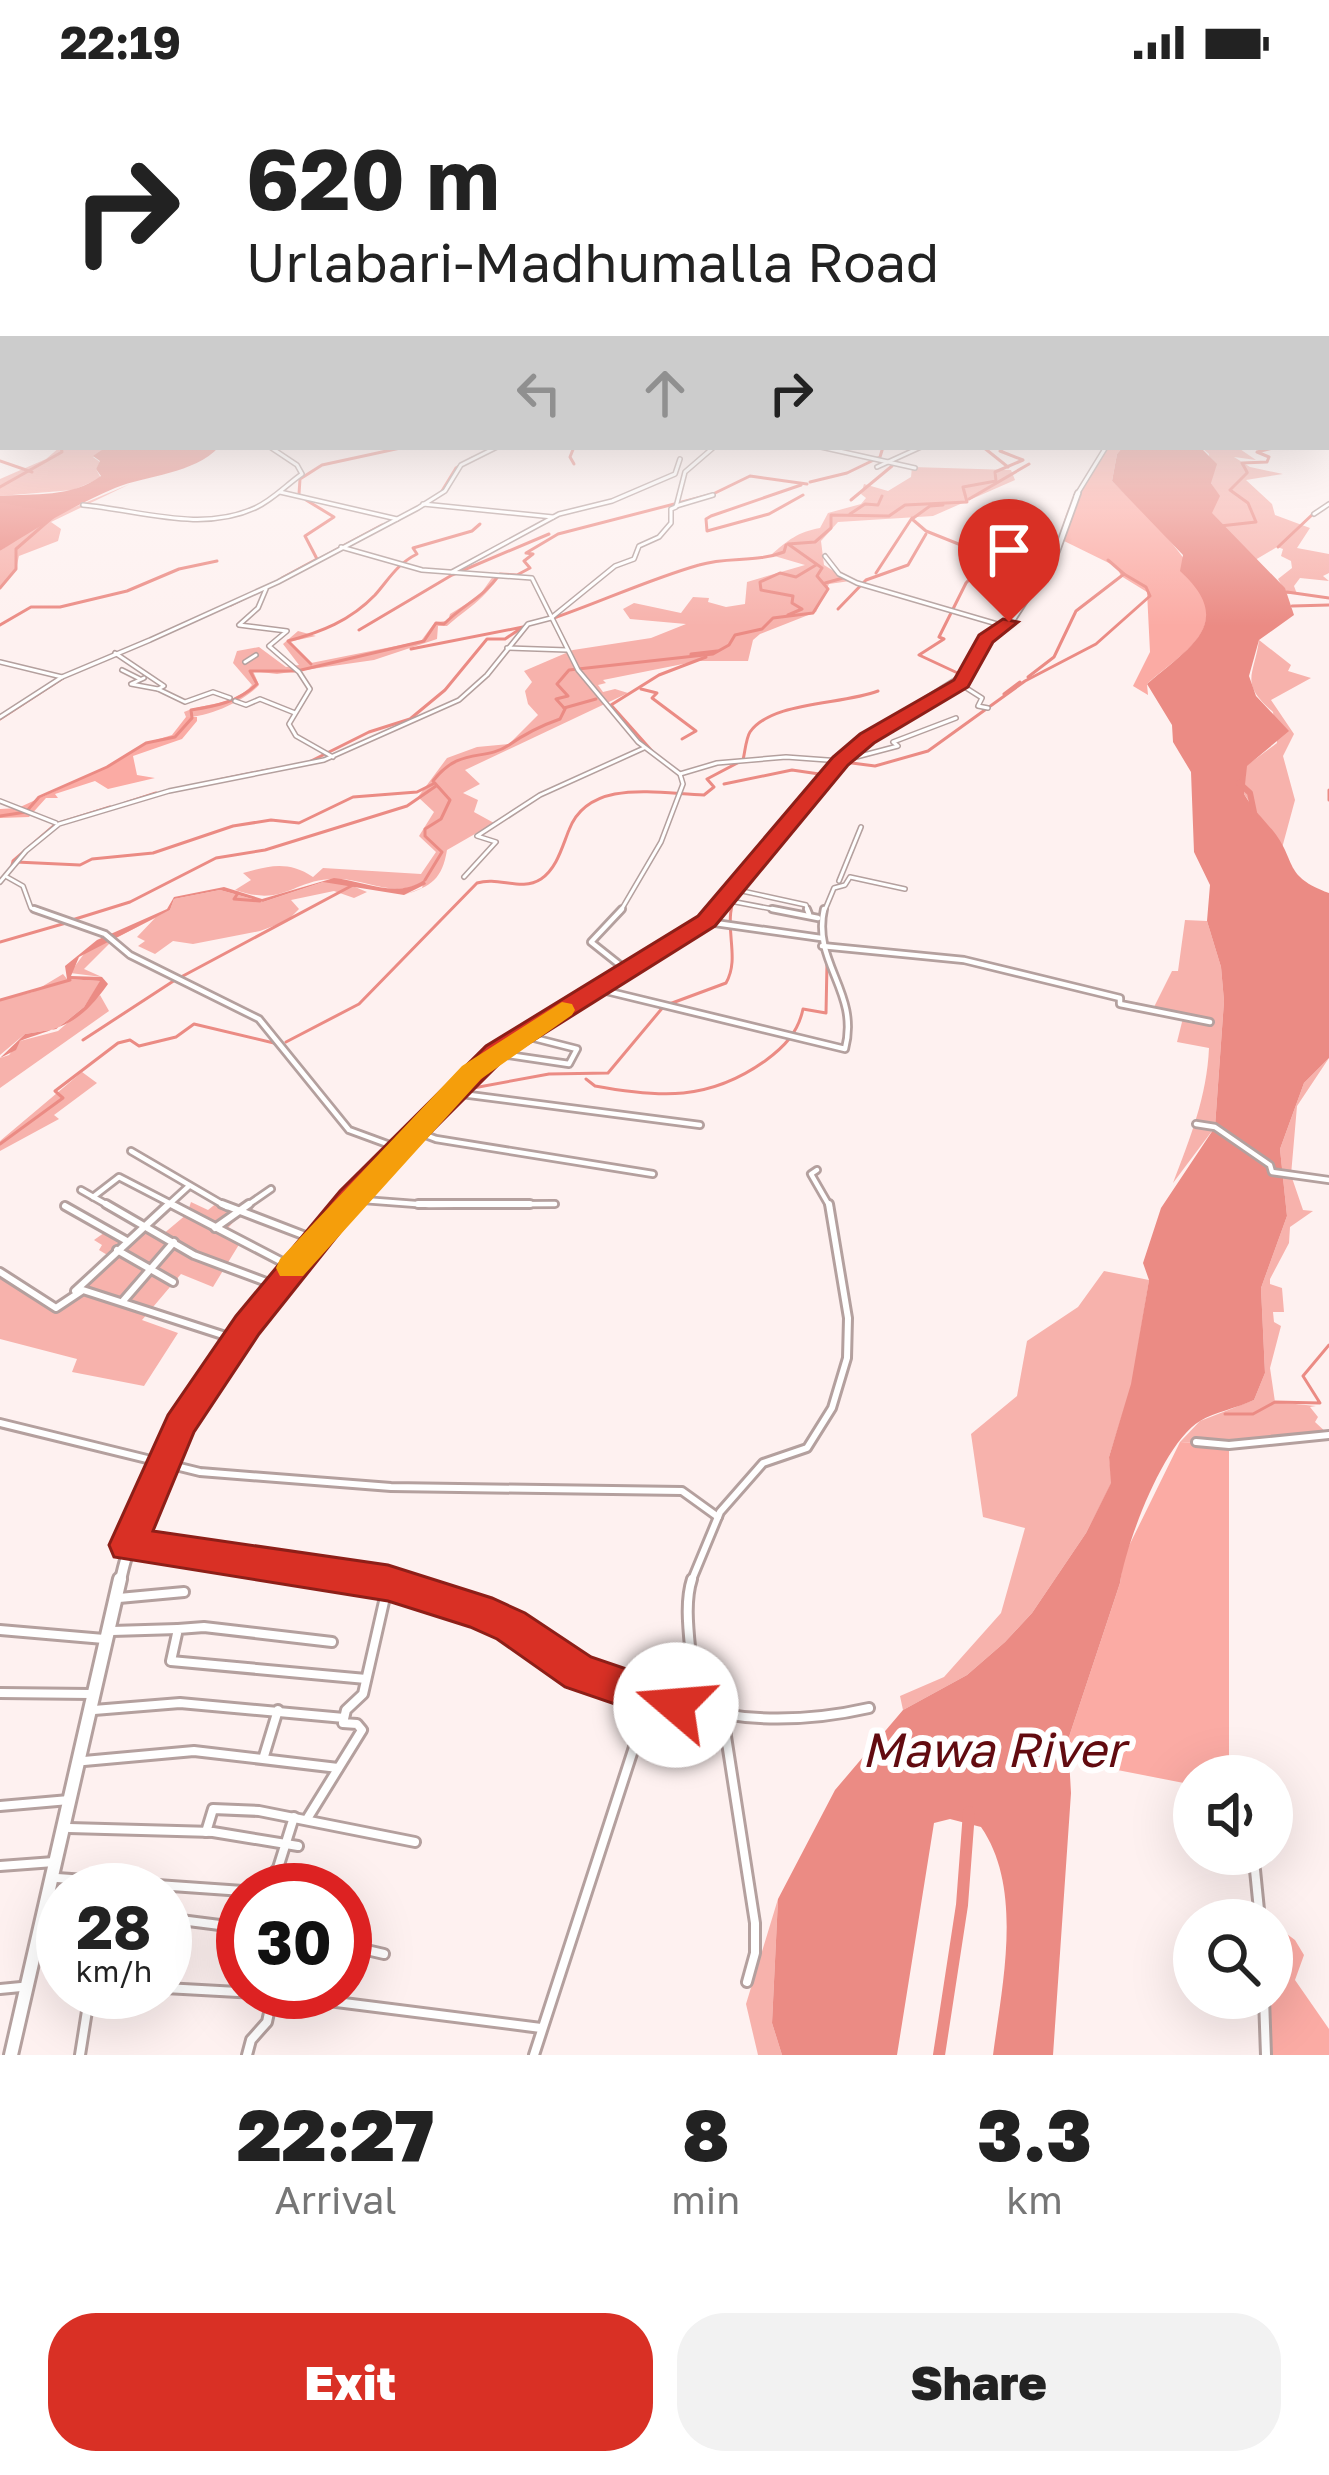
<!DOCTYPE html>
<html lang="en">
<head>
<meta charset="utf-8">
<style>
	body { margin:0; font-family:"Golos Text",sans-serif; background:#f2f2f2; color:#222; height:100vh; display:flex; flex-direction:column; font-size:45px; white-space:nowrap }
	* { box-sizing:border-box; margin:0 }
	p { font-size:39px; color:#767676 }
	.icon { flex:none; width:66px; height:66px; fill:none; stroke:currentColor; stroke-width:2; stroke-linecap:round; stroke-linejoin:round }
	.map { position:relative; height:1971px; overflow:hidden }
	.side { display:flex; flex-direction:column; background:#fff; flex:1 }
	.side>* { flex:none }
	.banner { position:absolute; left:0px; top:0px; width:1329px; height:366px; box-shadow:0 12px 48px #0002; background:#fff; color:#222; overflow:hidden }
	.controls { position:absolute; left:1173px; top:1671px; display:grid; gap:24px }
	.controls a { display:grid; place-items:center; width:120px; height:120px; border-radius:50%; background:#fff; box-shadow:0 12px 48px #0002; font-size:60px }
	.speed { position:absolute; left:36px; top:1779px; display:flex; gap:24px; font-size:60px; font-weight:700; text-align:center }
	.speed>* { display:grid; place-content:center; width:156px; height:156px; border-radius:50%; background:#fff; box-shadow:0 12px 48px #0002; line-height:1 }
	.speed small { font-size:30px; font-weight:400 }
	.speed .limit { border:18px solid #d22; background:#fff; color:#111 }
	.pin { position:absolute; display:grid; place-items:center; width:102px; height:102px; color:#fff; margin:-123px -51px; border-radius:50% 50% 50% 0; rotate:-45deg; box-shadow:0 0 12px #0007 }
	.pin .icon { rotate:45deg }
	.me { position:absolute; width:132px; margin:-66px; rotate:288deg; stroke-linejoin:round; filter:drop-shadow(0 0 9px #0008) }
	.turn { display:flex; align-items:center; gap:42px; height:252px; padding:0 48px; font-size:54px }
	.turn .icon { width:156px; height:156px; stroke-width:2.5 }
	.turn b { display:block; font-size:84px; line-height:102px }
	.lanes { display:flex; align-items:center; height:114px; padding:0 48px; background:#0003; justify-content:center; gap:60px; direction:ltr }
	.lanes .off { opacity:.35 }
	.eta { display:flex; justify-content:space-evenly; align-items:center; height:204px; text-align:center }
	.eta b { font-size:72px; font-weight:800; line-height:84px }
	.button { display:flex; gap:24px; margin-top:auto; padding:24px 48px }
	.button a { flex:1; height:138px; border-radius:48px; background:#d93025; color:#fff; font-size:48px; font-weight:800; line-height:138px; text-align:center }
	.button a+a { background:#f2f2f2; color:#222 }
	.status { display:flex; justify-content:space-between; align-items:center; height:84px; padding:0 60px; background:#fff; direction:ltr }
	.status svg { height:33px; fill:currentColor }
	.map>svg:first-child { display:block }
</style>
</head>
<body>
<div class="status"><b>22:19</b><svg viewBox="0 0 49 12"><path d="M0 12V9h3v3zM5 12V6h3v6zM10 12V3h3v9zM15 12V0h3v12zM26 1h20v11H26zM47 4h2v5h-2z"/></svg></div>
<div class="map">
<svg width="1329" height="1971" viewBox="0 0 1329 1971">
	<rect width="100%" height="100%" fill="#fef1f0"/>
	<g fill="#f7b2ac">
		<path d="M60,363H106L93,373L100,378L96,385L101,394L73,406L0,412V395L46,375Z"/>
		<path d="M1201,363H1237L1256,376L1234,373L1250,383L1283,390L1246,396L1272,420L1275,431L1310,444L1297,464L1329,470V489L1323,492L1329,497L1300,494L1294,502L1297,510H1287L1278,495L1292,484L1291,477L1281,472L1283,465L1277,463L1255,476L1211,429L1219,412L1211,399L1209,370Z"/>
		<path d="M912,383L1011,386L1015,396L933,432L838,438L821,457L824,481L850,497L829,500L816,528L760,550L753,556L748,577H698L603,596L606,599L598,601L603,608L615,605L628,609L465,686L480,700L463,709L478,716L474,728L494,739L447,766C442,795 432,802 404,811L422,804L424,797C396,815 368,796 339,795C293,793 287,824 235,806L251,796L243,789C268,782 288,776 313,793L323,784L421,790L436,768L419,752L434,728L418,713L447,674L477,663L509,660L538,631L528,620L525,607L532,598L524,587L573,566L651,554L686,540L630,535L623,525L634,519L681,529L693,513L709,514L708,518L726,523L745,520L747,498L805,481L771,471C788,456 798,448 820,444L828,429L861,420L866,414L861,410L864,400L888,407L911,393Z"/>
		<path d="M130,400L51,438L61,445L58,457L19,472L16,485L0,504V467L44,436Z"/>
		<path d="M494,491H499C486,515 466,525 447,542H438L437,555L374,576L277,590L253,587L259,601C243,618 208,633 186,633L184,628C208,618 233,622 252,601L233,579L237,567L259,563L286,583L299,581L283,560L298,547L316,552L288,558L311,579L421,557L435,538L448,537L450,530L479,512Z"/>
		<path d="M1259,556L1291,581L1288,587L1311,594L1271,616L1294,650L1283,672L1295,716L1282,764L1244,710L1246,682L1277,659L1273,628C1239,598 1254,593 1259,556Z"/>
		<path d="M323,798H343L367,808L354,814L334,807L291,816L299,825L287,837L260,847L193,860L173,857L155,870L138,862L145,857L137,853L155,834L114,855L84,885L102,893L70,889L86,867L170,826L174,815L220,806L263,818Z"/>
		<path d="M1185,836L1207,837L1221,883L1224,917L1215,1043L1173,1099C1190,1055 1207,1012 1209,964L1177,958L1183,934L1152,927L1172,887H1178Z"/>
		<path d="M63,890L67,895L101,897L84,923L68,936L56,945L25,950L0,971V916L33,908Z"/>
		<path d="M100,911L109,927L0,1004V974L9,971L20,957L58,947Z"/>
		<path d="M1329,974L1297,1022L1291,1091L1303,1126L1313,1127L1290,1143L1289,1159L1270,1195V1200L1282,1204L1284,1228H1273L1274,1238L1281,1242L1270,1284L1275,1318L1316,1322L1310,1323L1318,1333L1315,1338L1329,1351L1229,1361L1180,1358L1200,1337L1254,1316L1265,1289L1261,1204L1287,1132L1280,1065L1304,999Z"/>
		<path d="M82,988L97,999L54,1031L59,1035L0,1067V1057Z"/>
		<path d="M191,1118L208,1126L218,1118L241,1130L227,1145L243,1154L213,1203L181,1190L142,1236L178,1249L144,1302L72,1288L77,1275L0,1255V1188L61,1222L109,1172L99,1166L102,1161L94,1156L108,1146L127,1156L144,1141L162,1151L187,1130Z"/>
		<path d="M1104,1187L1149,1196L1132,1300L1109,1373L1112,1398L1086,1449L1032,1529L1005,1558L967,1591L903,1626L900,1612L944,1593L1001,1529L1025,1444L983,1433L971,1350L1017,1312L1027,1257L1078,1223Z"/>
		<path d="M778,1815L772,1939L782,1971H758L746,1920Z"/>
	</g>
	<g fill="#fbaba4">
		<path d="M1106,363H1123L1117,370L1112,397C1141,427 1230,503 1201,549C1189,569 1165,583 1147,600L1148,611L1133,602L1150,568L1147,508L1121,492L1117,483L1062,456C1059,425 1091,389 1106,363Z"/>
		<path d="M186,633H197V637L182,655L133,672L137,691L155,694L108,705L95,697L55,710L58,714H46L29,733L0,734V725L18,724L107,683L146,659L172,651Z"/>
		<path d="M1180,1358L1229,1361V1692H1194V1701L1102,1683L1068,1656L1120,1499L1124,1472Z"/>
		<path d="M1272,1839L1295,1856L1304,1871L1295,1896L1329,1945V1971H1270L1267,1918L1272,1914Z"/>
	</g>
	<g fill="#eb8b84">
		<path d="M106,363H219C194,390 147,391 115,404C73,422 38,443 0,467V412C35,409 71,414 101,392L96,385L100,377L93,372Z"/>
		<path d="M1123,363H1200L1217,380L1211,399L1220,412L1212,429L1285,504L1294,531L1259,556L1249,592L1256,612L1289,647L1247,682L1244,710C1253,725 1263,735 1274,748C1297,778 1283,792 1329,809V974L1304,999L1280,1065L1287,1132L1261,1204L1265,1289L1254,1316C1237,1324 1215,1328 1200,1337C1164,1358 1126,1459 1120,1499L1068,1656L1071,1709L1053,1971H993C1002,1901 1024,1805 981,1743L950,1735L934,1739L897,1971H782L772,1939L778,1815L835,1706L903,1626L967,1591L1005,1558L1032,1529L1086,1449L1111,1399L1109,1373L1131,1300L1149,1196L1143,1179L1161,1124L1215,1043L1224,917L1221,883L1207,837L1210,801L1194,768L1191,688L1173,658L1172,641L1147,600C1189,563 1237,539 1180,487L1183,471L1112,397L1117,370Z"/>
		<path d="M334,794C364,797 397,815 424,796L426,800L404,811L323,798L263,818L220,806L174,815L170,826L79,873L71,892L102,893L108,900C77,943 65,940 20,957L16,966L0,974L25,950L56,945L68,936L84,923L100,897L67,895L65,882L97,856L167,825L174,813L224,803L262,815Z"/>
	</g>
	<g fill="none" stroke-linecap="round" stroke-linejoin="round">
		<g stroke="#eb8b84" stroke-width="3">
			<path d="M574,363L570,373L574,380"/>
			<path d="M983,363L1008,383"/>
			<path d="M0,377L32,388"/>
			<path d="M1247,388L1242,379L1267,378L1269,373L1257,368L1277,363"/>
			<path d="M810,398L847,389L880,373L883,363"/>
			<path d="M801,401L711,432L706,435L707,447L769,430L803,411"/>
			<path d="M0,403L62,368L61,363"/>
			<path d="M442,407L456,384L472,374"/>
			<path d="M299,410L300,395L322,381L405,363"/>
			<path d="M969,415L1029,380"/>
			<path d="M851,416L892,382"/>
			<path d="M943,421L930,422L912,435L926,447L976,467L981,483L966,499L939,553L944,555L919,571L964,592"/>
			<path d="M850,430L865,420L878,421L882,412"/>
			<path d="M1220,442L1256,438L1248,419L1230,406L1247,389"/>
			<path d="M1278,463L1314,429"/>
			<path d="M317,476L382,441"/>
			<path d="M876,489L912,434"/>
			<path d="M282,494L317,475L305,452L334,433L306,416"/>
			<path d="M825,499L843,494"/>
			<path d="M0,504L16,485V465L54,432"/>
			<path d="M1287,508L1329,514"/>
			<path d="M231,521L265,504"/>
			<path d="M1292,522L1329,521"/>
			<path d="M838,525L866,496L908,481L926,450"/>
			<path d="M788,531L802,525L792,519L793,512L761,506L760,498L780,489L796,493L816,481"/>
			<path d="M554,534C603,517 650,495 699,481C728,472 756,479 784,468L786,461"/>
			<path d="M0,541L31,523H60L127,507L179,485L217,477"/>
			<path d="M359,546L452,491L549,450"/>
			<path d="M691,570L717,567"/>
			<path d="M311,580L288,557C321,548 350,537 375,511C389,495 397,480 417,470L413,464L472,447L480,440"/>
			<path d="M1028,593L1054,573L1076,527L1124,490L1108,476"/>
			<path d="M641,605L657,609L652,614L696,647L682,655"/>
			<path d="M1004,610L1020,598"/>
			<path d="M564,624L596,615"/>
			<path d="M0,635L63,594"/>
			<path d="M652,667L611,621L659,591L706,573"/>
			<path d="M844,678L875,682L928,667L1025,597L1096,560L1150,512L1146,503L1124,490"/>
			<path d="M307,679L369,648L410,635L445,606L487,555H505L523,543L411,565"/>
			<path d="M218,696L268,686"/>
			<path d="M724,700L792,686L826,691"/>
			<path d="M1329,706V716"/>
			<path d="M125,719L156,709"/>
			<path d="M0,732L26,728L39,713L107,683L146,659L175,653L192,634L191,626C216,622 238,618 257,600L250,587H297L424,557L436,539L444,540C465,519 482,515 500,490L517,491L530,484L524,477L533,470L526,469L558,450L713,410L750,392L807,400"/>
			<path d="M794,738L814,713"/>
			<path d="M16,778L80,781L92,775L153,769L233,742L271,736L299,739L353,713L417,708L433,700"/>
			<path d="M11,785L13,777L56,740L110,723"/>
			<path d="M425,796L442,768L425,752V745L441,735L450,716L433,697C460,662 484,678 509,661C526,649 540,642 560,635L565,625L556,615L568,612L557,600L569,586L713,570L729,561L735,551L762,545L773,534L813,529L828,505L817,492L822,484L788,460L815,458L831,444V431L889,432L905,421L967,418L963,403L996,397L995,388L1023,376L1000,367L1004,363"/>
			<path d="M238,809L234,815L260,817"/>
			<path d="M72,836L130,818L216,774L265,766L407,722L436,702"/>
			<path d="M0,858L66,839"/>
			<path d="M181,893L353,801"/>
			<path d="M0,916L70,896"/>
			<path d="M83,956L175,896"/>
			<path d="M286,958L359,920L477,799C499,792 521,808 541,795C557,784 562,763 569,746C589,693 661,710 704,711L714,703L707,695L743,676C745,668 746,654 750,648C772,617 842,621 878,607"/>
			<path d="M586,995L595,1002C660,1014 709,1017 765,977C784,963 798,949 803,925L826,929L827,879"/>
			<path d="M457,1007L549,990L608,989L664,922L726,899C743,869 717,837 741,800"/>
			<path d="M0,1060L63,1014L55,1007L118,959L130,956L139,962L176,953L194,940L278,960"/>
			<path d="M1225,1330H1253L1275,1318L1320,1319L1303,1292L1329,1261"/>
		</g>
		<path stroke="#eb8b84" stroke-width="6" d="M1239,699L1250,709L1255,733"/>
		<path stroke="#eb8b84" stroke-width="12" d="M939,1971L962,1821L969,1728"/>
		<g stroke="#b4a09e" stroke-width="6">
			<g id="street-far3">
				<path d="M821,363L915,384"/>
				<path d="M877,383L921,363"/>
				<path d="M280,408L397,435"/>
				<path d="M423,420L553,433"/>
				<path d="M83,421C139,426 201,449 255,424C273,416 286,401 302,390L297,381L270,363"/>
				<path d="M676,422L713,411"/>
				<path d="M1314,430L1329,420"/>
				<path d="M341,463L422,486L532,494L578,586L638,658L680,690L683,700L661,758L620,828"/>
				<path d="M825,472L839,490L857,499L1004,542"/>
				<path d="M452,488L559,430L612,417L675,390L680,375"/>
				<path d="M266,505L258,524L239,541L287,547L269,562L299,588L310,605L289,640L296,652L333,673"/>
				<path d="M507,564L567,566"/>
				<path d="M115,569L164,602L158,605L185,618L213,608L230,614"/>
				<path d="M0,578L62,593L150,556L278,498L418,424L445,407L461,381L497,363"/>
				<path d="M245,578L256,571"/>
				<path d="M122,586L140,595"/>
				<path d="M144,594L131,600L158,605"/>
				<path d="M960,600L982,614L978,622L988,624"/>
				<path d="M235,617L246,621L260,615L295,629"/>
				<path d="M0,633L62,593"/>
				<path d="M680,690L717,679L786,673L841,677L898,662L893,658L956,634"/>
				<path d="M0,717L56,739"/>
				<path d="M7,793L23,802L31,824L43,828"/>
				<path d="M464,793L496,758L477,752L540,711L644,664"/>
				<path d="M839,797L861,743"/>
				<path d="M0,798L26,767L59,740L169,707L324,676L459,616L487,591L528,540L551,534L615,482L634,475L639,462L659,453L671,439V425L676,423L685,388L714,363"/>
				<path d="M733,805L806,821L808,828"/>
				<path d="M725,816L788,828"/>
				<path d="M824,828L834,804L845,801L850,793L905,805"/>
			</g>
		</g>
		<g stroke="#b4a09e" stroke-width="10">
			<g id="street-far2">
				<path d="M34,825L105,850L130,871L259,935L349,1046L398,1064"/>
				<path d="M622,825L591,858L625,885"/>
				<path d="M772,825L818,834"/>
				<path d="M807,825L809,830"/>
				<path d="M708,838L821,854"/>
				<path d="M822,862L964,876L1120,914V920L1210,938"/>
				<path d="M602,906L845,965C860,908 812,879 824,825"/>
				<path d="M501,970L569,980L577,965L522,951"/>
				<path d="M454,1009L700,1041"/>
				<path d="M1196,1040L1215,1043L1270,1081L1272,1088L1329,1096"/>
				<path d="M415,1047L436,1055L653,1090"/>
				<path d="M131,1067L227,1123"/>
				<path d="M817,1086L811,1090L830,1123"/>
				<path d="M81,1106L111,1123"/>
				<path d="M93,1113L119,1093L177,1123"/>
				<path d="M350,1115L429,1121L555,1120"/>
				<path d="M166,1123L189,1102"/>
				<path d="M245,1123L271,1105"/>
			</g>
		</g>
		<g stroke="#b4a09e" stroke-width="12">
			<g id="street-far1">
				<path d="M106,1120L194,1171L277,1202"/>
				<path d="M171,1120L292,1183"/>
				<path d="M222,1120L316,1156"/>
				<path d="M418,1120H530"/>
				<path d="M65,1122L127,1157"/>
				<path d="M215,1144L249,1120"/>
				<path d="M117,1166L173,1198"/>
				<path d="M0,1188L56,1224L83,1206L238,1256"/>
				<path d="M75,1207L169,1120"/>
				<path d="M123,1217L174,1158"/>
				<path d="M0,1339L200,1388L391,1403L682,1407L718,1433"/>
				<path d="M1196,1358L1229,1361L1329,1351"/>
				<path d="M133,1462L383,1498"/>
				<path d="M691,1498L720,1428L763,1379L807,1364L832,1324L847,1274L848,1234L829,1120"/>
			</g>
		</g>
		<g stroke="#b4a09e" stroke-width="14">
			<g id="street">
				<path d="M368,1495L478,1527L511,1542L580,1590L649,1615L688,1621C701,1594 679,1535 692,1495"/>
				<path d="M119,1514L184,1508"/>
				<path d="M0,1546L104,1555"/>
				<path d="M112,1547L178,1545"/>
				<path d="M332,1558L204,1543L178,1545L171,1577L366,1595"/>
				<path d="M0,1609L91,1610"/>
				<path d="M688,1621C743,1640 812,1637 869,1624"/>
				<path d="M94,1626L180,1619L344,1634"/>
				<path d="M723,1633L755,1839V1869L747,1898"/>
				<path d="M264,1672L278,1626"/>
				<path d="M84,1677L194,1667L338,1684"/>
				<path d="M0,1722L69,1716"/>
				<path d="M307,1735L362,1646L357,1640L343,1639L346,1626L363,1610L388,1500"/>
				<path d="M69,1744L213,1748L298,1762"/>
				<path d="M206,1748L213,1725L259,1727L415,1758"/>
				<path d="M0,1782L54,1778"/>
				<path d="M1255,1786L1260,1836"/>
				<path d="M57,1794L243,1807"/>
				<path d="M260,1806L278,1784L294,1733"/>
				<path d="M165,1834L243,1844"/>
				<path d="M345,1861L384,1870"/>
				<path d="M165,1904L273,1910L541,1944"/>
				<path d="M0,1905L21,1903"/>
				<path d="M1264,1914L1266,1971"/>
				<path d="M80,1971L90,1908"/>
				<path d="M247,1971L251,1956L267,1938L273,1910"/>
				<path d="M534,1971L649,1617"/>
			</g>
		</g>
		<g stroke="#b4a09e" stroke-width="6">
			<path id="secondary-far5" d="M1076,412L1106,363"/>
		</g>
		<g stroke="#b4a09e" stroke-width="8">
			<path id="secondary-far4" d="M963,595L986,555L1013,535L1057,467L1078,409"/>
		</g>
		<g stroke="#b4a09e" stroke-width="10">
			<path id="secondary-far3" d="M714,828L841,677L867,654L965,592"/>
		</g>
		<g stroke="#b4a09e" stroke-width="14">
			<path id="secondary-far2" d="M343,1123L471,988L706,837L716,825"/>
		</g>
		<g stroke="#b4a09e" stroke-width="15">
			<path id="secondary-far1" d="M120,1498C153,1350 253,1235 346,1120"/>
		</g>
		<g stroke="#b4a09e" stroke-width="18">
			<path id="secondary" d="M11,1971L120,1495"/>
		</g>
		<use href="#street-far3" stroke="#fff" stroke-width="3"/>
		<use href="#street-far2" stroke="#fff" stroke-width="4.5"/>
		<use href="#street-far1" stroke="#fff" stroke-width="6"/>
		<use href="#street" stroke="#fff" stroke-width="8"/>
		<use href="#secondary-far5" stroke="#fff" stroke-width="3"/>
		<use href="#secondary-far4" stroke="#fff" stroke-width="4.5"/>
		<use href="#secondary-far3" stroke="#fff" stroke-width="6"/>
		<use href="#secondary-far2" stroke="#fff" stroke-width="8"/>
		<use href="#secondary-far1" stroke="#fff" stroke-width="9"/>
		<use href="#secondary" stroke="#fff" stroke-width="12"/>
	</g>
	<linearGradient id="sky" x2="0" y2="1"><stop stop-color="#a9a4c0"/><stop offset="0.49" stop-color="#fff9f8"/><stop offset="1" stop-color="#fff9f8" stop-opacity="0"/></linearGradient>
	<rect width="1329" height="542" fill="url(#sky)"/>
	<path fill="#d93025" stroke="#8d1f18" stroke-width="3" d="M1003,535L1018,538L993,558L968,603L874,659L848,681L715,842L505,974L425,1054L361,1122L259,1250L194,1348L153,1447L388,1481L492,1514L525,1529L591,1573L691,1607L697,1621L691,1636L676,1641L565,1603L497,1555L470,1543L388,1517L114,1473L109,1461L168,1331L236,1232L340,1107L486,962L698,832L833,673L860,650L954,596L979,551Z"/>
	<path fill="#f59e0b" d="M562,918L572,920L575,926L572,931L481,995L303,1192H280L276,1184L280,1175L462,982Z"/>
	<g text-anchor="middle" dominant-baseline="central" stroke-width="12" stroke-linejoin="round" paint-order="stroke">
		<g font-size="48" font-style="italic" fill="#620b10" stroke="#fff">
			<text x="993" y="1665">Mawa River</text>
		</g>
	</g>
</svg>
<div class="controls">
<a><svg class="icon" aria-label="sound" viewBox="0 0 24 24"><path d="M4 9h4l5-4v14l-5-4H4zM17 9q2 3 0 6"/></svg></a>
<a><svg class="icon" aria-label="search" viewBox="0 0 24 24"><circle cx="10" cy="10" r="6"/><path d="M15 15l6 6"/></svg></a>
</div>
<div class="speed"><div>28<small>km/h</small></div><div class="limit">30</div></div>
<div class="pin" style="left:1009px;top:538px;background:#d93025"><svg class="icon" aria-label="arrive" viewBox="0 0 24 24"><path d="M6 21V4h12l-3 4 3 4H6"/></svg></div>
<svg class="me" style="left:676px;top:1621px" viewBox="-20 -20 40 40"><circle r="19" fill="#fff"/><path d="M0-13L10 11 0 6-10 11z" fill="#d93025"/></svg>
<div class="banner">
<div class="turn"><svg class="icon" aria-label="right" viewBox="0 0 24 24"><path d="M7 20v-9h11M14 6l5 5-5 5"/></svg><div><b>620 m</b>Urlabari-Madhumalla Road</div></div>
<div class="lanes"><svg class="icon off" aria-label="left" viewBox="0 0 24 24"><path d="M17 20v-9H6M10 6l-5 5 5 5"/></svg><svg class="icon off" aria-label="ahead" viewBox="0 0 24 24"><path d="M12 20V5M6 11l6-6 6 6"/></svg><svg class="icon" aria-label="right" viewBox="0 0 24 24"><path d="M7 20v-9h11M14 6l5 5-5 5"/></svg></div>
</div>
</div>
<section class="side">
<div class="eta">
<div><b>22:27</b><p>Arrival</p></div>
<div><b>8</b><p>min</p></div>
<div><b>3.3</b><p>km</p></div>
</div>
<div class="button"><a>Exit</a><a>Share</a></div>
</section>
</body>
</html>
